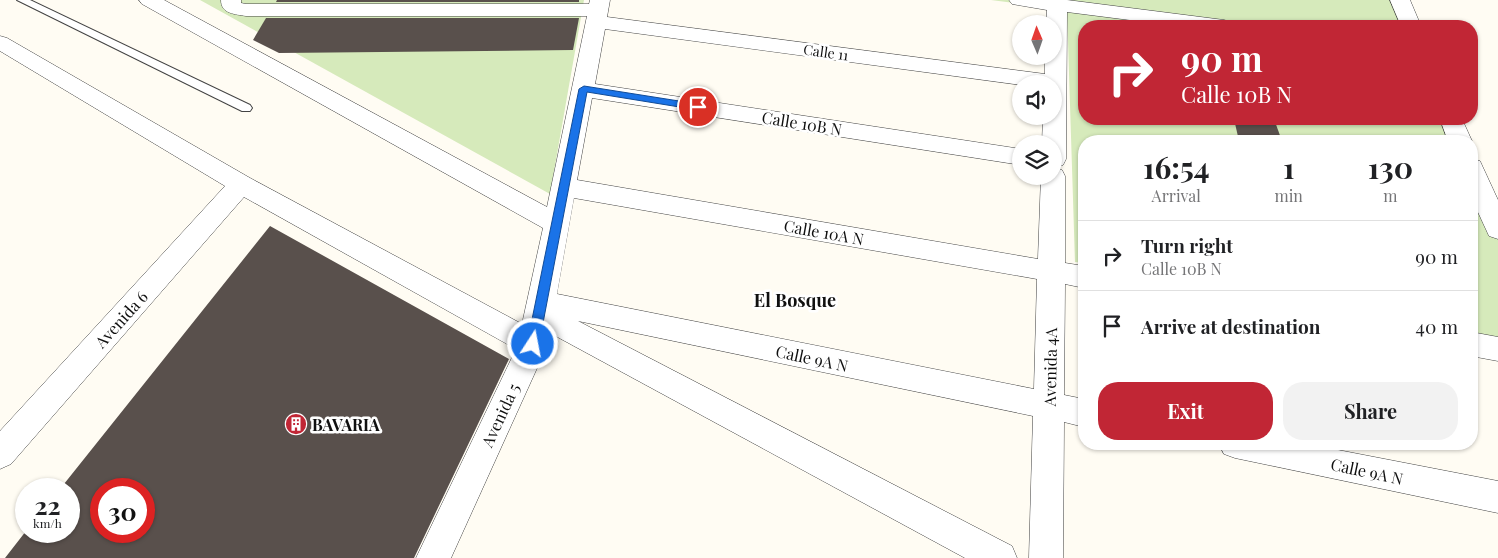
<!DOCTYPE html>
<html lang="en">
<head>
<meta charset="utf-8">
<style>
	body { margin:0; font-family:"Playfair Display",serif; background:#f2f2f2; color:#202124; height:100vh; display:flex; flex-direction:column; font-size:19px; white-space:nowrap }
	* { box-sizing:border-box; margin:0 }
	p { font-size:16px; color:#757577 }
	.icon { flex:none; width:28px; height:28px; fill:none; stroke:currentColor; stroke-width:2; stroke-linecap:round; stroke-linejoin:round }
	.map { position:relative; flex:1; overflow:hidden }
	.details { position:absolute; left:1078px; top:135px; width:400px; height:315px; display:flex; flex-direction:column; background:#fff; border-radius:20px; box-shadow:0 1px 4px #0004 }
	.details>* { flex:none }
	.banner { position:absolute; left:1078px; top:20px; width:400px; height:105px; border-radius:20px; box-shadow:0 1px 4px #0004; background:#c12635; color:#fff; overflow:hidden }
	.needle { width:32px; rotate:358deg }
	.controls { position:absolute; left:1012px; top:15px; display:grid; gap:10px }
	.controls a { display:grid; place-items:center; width:50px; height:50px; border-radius:50%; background:#fff; box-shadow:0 1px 4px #0004; font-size:25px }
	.speed { position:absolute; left:15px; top:478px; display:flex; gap:10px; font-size:25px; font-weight:700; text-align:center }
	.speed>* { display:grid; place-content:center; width:65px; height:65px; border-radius:50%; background:#fff; box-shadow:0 1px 4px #0004; line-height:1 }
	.speed small { font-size:12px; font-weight:400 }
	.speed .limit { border:8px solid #d22; background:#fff; color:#111 }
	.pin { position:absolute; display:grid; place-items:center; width:42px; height:42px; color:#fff; margin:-21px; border:2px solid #fff; border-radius:50%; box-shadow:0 1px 5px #0007 }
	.me { position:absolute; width:55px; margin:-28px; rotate:11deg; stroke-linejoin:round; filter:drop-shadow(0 0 4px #0008) }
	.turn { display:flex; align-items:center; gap:18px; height:105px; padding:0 20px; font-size:22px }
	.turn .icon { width:65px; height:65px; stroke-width:2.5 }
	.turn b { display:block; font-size:35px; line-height:42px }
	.eta { display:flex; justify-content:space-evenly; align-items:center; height:85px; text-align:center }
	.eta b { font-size:30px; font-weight:700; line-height:35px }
	.button { display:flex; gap:10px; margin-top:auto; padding:10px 20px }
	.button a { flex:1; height:58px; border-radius:20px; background:#c12635; color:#fff; font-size:20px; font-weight:700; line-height:58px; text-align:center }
	.button a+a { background:#f2f2f2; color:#202124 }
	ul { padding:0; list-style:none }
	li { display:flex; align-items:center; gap:15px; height:70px; padding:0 20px; border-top:1px solid #e0e0e0 }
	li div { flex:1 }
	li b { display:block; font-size:19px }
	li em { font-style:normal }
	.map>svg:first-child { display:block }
</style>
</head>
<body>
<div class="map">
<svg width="1498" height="558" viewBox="0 0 1498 558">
	<rect width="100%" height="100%" fill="#fffcf3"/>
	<g fill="#d6eabb">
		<path d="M200,0H584L550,194Z"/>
		<path d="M991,0H1402L1414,26H1084V119H1454L1464,141H1084V263L1075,262L1067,10Z"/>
		<path d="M1471,157L1498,218V340L1471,335Z"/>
	</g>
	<g fill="#59504c" fill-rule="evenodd">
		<path d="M277,0H579V2H276Z"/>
		<path d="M266,18H579L573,50L279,53L253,40Z"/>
		<path d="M1234,119H1274L1282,141H1239Z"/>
		<path d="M270,226L509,359L414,558H5L26,531H69V489H60ZM101,489H144V531H101Z"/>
	</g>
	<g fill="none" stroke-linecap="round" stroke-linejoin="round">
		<g stroke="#434343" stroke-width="2">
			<path id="lane" d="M17,0H30L250,105L252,108L250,111H242Z"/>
		</g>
		<g stroke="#434343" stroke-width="1">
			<g id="street">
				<path d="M139,0H164L547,207L587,16H246C235,14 221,14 221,0H241V3L246,4H589L590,0H610L607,17L1045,74V56H1054V24H1046L1047,10L1012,4L1009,0H1067L1224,20L1231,22L1234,26H1177L1067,12L1066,159L1063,165L1054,167V144H1042L1043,116H1054V84L1021,85L605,29L595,84L1021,149V165L592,98L577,180L1038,259L1041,176H1054V168L1062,170L1065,176V263L1084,266V288L1065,284L1064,395L1084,399V427L1064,422L1063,558H1029L1033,416L578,321L1012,546L1017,558H965L550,333L548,344L451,558H416L516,349L244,197L11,464L0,469V431L225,186L0,51V36L7,38L250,178L522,324L543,228L142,4ZM574,198L1037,279L1034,389L557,294Z"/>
				<path d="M1390,0H1410L1421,26H1401Z"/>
				<path d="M1440,119H1462L1472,141L1471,142L1448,141Z"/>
				<path d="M1471,159L1480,161L1498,200V239L1489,236L1471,197Z"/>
				<path d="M1471,332L1498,337V361L1471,356Z"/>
				<path d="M1219,444H1307L1498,481V513L1235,458L1224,454Z"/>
			</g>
		</g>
		<use href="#lane" fill="#fff" fill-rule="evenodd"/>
		<use href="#street" fill="#fff" fill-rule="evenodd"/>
	</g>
	<path fill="#1a73e8" stroke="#114b97" d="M584,86L698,104L702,107L698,110L587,92L539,344L537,348H529L527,344L579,89Z"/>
	<defs>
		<g id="building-disc" transform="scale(1.125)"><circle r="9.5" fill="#c12635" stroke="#fff"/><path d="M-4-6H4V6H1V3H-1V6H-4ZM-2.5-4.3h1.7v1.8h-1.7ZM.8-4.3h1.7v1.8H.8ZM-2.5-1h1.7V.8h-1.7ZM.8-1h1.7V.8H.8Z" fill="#fff"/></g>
	</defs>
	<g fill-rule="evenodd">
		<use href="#building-disc" x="296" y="424"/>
	</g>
	<g text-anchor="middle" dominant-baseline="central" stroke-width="5" stroke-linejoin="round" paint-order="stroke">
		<g font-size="14" fill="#101010" stroke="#fff">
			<text transform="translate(826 52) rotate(8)">Calle 11</text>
		</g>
		<g font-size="16" fill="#101010" stroke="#fff">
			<text transform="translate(802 123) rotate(9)">Calle 10B N</text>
			<text transform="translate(824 232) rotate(10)">Calle 10A N</text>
			<text transform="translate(121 319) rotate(-48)">Avenida 6</text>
			<text transform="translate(812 358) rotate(12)">Calle 9A N</text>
			<text transform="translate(1050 367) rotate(-89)">Avenida 4A</text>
			<text transform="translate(500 415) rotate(-65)">Avenida 5</text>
			<text transform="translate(1367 471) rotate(12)">Calle 9A N</text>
		</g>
		<g font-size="16" font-weight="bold" fill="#101010" stroke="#fff" text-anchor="start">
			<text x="312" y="424">BAVARIA</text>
		</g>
		<g font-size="18" font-weight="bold" fill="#101010" stroke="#fff">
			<text x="795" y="300">El Bosque</text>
		</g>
	</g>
</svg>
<div class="controls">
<a><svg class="needle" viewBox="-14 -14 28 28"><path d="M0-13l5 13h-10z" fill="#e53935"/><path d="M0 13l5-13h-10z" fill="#757577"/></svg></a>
<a><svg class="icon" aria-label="sound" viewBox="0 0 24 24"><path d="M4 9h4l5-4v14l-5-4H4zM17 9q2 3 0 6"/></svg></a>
<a><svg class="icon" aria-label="layers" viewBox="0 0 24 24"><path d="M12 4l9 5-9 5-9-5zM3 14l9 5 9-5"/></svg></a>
</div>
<div class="speed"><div>22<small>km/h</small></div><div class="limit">30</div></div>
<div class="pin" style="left:698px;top:107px;background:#d93025"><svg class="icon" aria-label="arrive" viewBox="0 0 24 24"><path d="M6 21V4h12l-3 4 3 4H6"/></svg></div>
<svg class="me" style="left:533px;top:344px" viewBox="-20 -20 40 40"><circle r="17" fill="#1a73e8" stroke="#fff" stroke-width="3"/><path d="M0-11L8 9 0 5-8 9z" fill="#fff"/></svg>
<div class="banner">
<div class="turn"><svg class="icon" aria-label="right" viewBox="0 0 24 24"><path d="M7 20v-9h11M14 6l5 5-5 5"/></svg><div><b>90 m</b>Calle 10B N</div></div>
</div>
<section class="details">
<div class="eta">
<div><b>16:54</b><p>Arrival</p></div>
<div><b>1</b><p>min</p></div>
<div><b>130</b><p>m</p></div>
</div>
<ul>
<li><svg class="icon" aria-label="right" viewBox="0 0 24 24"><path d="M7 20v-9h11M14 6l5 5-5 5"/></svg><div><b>Turn right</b><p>Calle 10B N</p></div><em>90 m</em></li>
<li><svg class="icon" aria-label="arrive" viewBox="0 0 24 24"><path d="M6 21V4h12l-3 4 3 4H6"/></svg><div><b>Arrive at destination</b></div><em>40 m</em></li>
</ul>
<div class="button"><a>Exit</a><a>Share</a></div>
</section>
</div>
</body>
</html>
